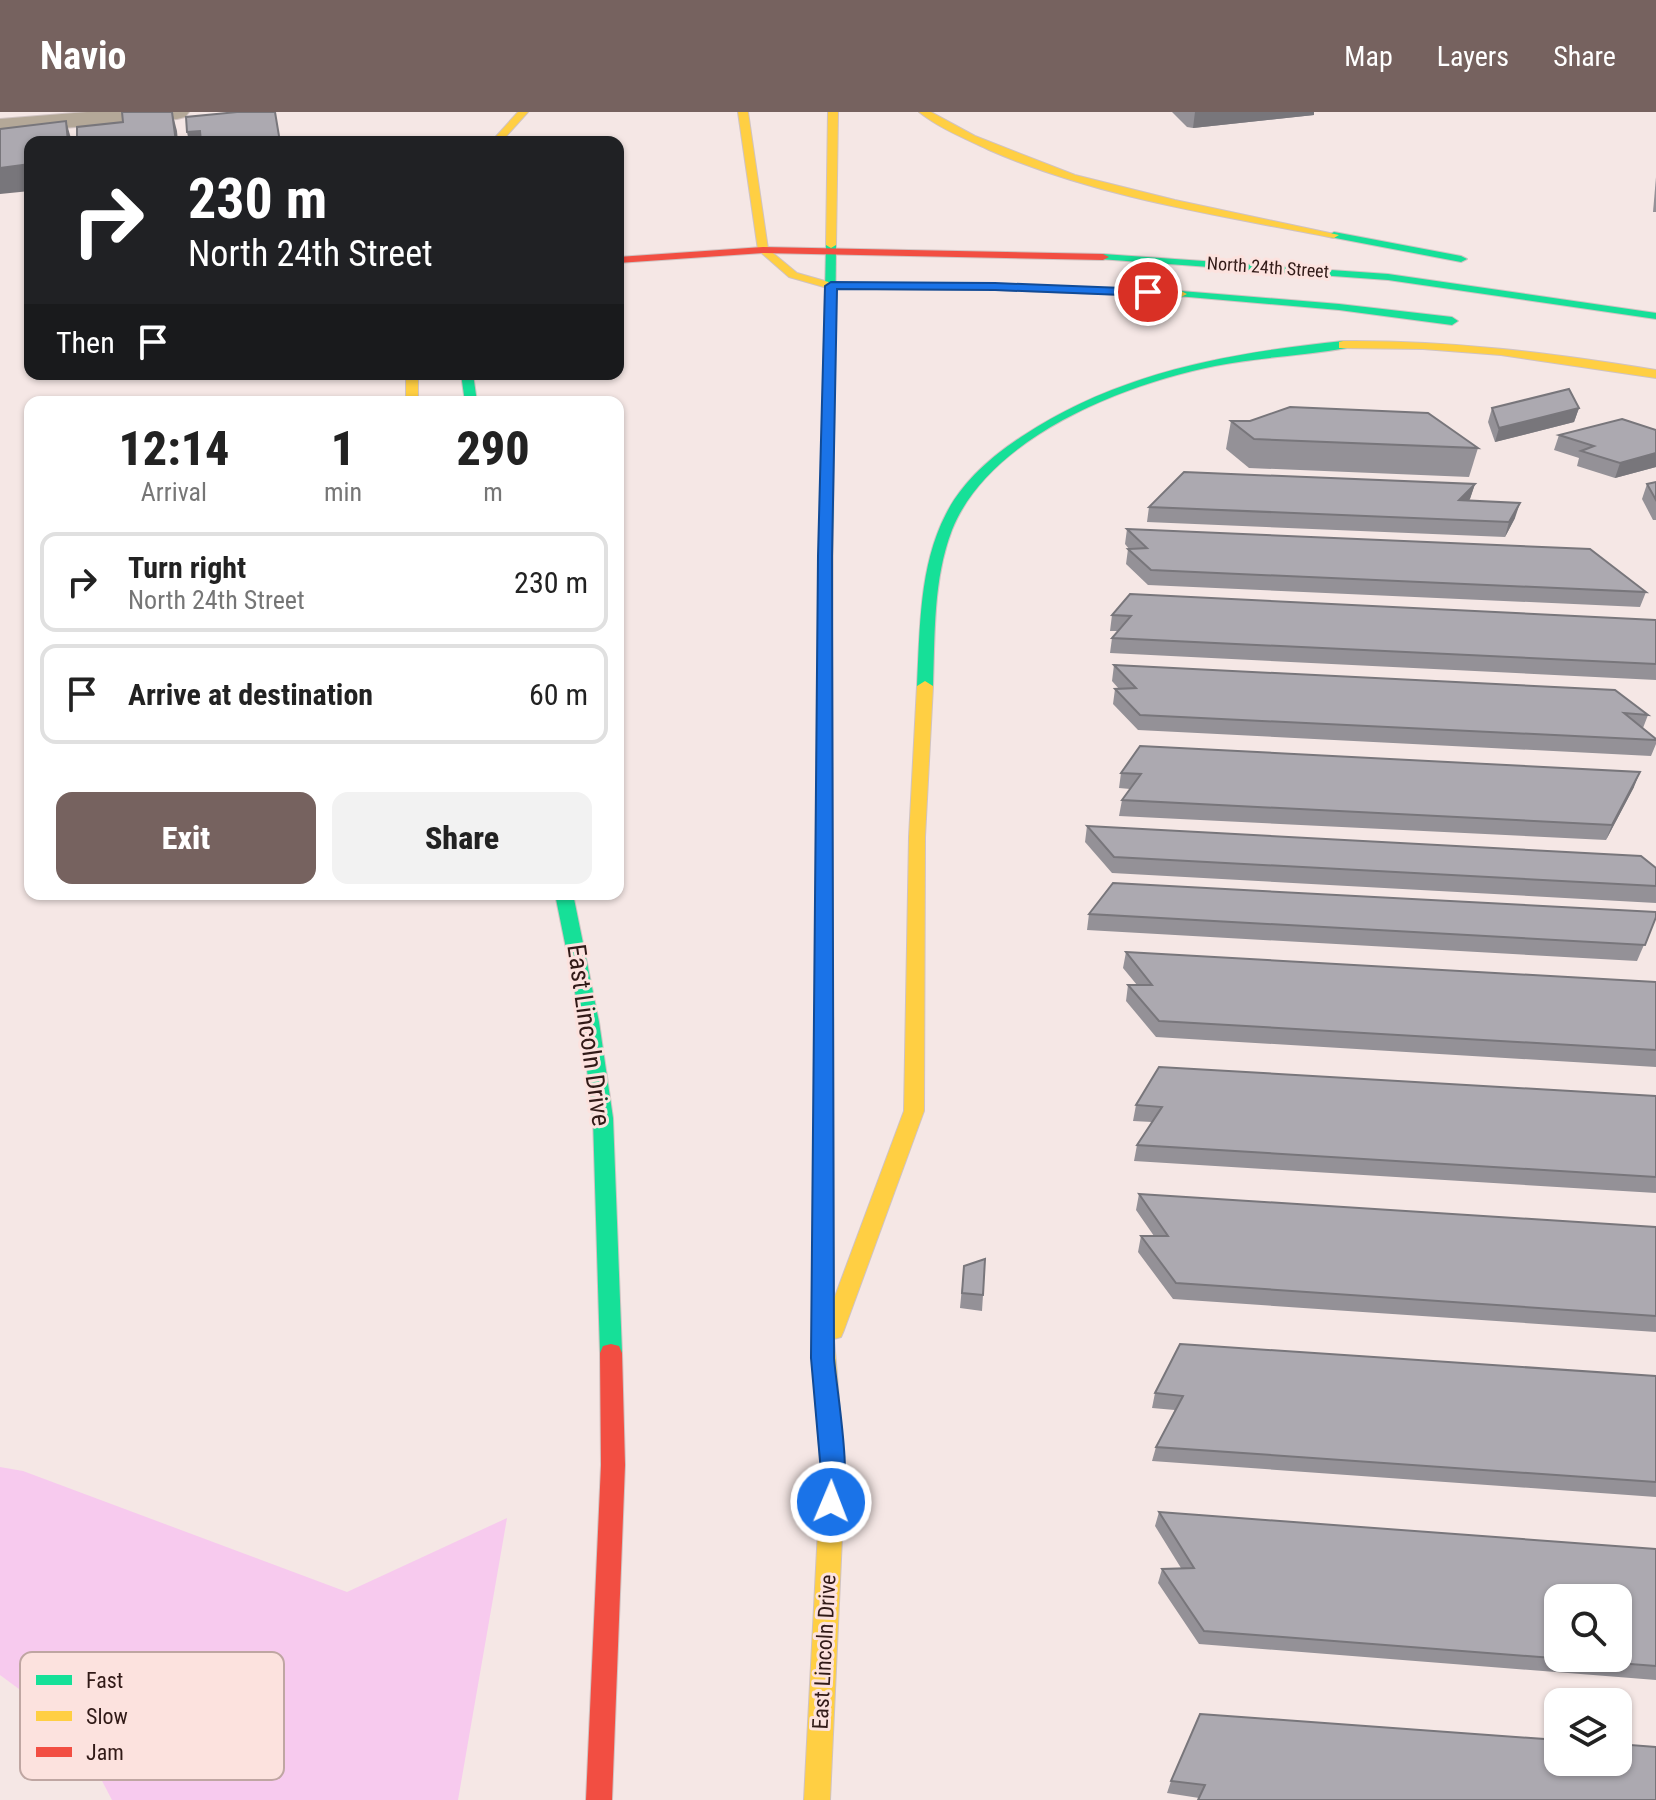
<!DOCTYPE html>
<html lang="en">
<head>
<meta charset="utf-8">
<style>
	body { margin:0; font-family:"Roboto Condensed",sans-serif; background:#f2f2f2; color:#222; height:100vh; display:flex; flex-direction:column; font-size:30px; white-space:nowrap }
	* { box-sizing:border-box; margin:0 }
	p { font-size:26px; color:#767676 }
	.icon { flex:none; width:44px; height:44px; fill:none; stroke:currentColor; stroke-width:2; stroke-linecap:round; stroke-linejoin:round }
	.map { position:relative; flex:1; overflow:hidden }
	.details { position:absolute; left:24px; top:284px; width:600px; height:504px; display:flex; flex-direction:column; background:#fff; border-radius:16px; box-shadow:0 2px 6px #0004 }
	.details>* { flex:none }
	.hud { position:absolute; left:24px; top:24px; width:600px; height:244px; border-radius:16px; box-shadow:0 2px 6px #0004; background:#202124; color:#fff; overflow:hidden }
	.fabs { position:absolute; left:1544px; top:1472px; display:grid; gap:16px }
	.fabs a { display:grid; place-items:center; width:88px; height:88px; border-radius:16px; background:#fff; box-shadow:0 2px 6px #0004; font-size:40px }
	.pin { position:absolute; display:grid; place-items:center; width:68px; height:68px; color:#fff; margin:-34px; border:4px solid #fff; border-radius:50%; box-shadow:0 2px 8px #0007 }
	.me { position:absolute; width:88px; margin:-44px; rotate:1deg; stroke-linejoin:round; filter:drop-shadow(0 0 6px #0008) }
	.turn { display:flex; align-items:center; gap:28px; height:168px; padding:0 32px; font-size:36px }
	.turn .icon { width:104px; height:104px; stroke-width:2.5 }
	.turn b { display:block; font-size:56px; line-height:68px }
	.then { display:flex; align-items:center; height:76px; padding:0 32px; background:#0003; gap:16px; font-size:30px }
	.eta { display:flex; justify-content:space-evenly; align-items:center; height:136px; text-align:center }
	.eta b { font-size:48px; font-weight:800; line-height:56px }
	.primary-button { display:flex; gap:16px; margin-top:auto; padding:16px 32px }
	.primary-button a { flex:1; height:92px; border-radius:16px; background:#76625f; color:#fff; font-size:32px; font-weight:800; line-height:92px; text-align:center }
	.primary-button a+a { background:#f2f2f2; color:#222 }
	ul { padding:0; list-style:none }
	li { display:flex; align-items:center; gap:24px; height:100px; margin:0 16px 12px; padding:0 16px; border:4px solid #e0e0e0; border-radius:16px }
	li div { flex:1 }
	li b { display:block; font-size:30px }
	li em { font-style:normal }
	header { display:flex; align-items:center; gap:48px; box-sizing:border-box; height:112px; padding:0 40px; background:#76625f; color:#fff }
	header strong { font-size:38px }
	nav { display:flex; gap:44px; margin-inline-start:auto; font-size:28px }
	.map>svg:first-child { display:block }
</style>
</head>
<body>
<header>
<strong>Navio</strong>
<nav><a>Map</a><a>Layers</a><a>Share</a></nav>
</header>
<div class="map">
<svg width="1656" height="1688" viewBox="0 0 1656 1688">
	<rect width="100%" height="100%" fill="#f5e7e5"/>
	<path fill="#f7caee" d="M0,1355L23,1359L347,1480L507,1406L458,1688H112L76,1619L0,1563Z"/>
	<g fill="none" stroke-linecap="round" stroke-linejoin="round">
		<g stroke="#d0c3c2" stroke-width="2">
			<path id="street" d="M87,0H189L185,5L177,7L0,21V7Z"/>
		</g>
		<g stroke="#d0c3c2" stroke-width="2">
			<g id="fast">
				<path d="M1334,120L1461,144L1467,147L1461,150L1330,125L1329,123Z"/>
				<path d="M831,130L836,133L832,515L825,519L818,515L826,133Z"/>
				<path d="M1103,142L1388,162L1656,201V207L1388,168L1099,147L1097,145Z"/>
				<path d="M1181,179L1339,192L1452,205L1458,209L1452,213L1339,198L1177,184V180Z"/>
				<path d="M1343,229L1347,230V236C1304,244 1259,245 1215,254C1124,272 989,325 952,418C933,467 935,523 933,574L930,577H920L917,574C920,517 919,454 946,402C962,370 992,344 1021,325C1119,260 1229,241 1343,229Z"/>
				<path d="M461,262H473L477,290H465Z"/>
				<path d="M555,782H573L599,910L613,1006L622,1241L619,1248L611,1250L603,1248L600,1241L593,1006L581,910Z"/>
			</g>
		</g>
		<g stroke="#d0c3c2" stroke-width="2">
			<g id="slow">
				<path d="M518,0H528L501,30H491Z"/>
				<path d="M738,0H748L768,137L797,161L832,171L996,172L1181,179L1187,182L1181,185L996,178L831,177L789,165L758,138Z"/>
				<path d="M828,0H838L836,133L831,136L826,133Z"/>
				<path d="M919,0H931L975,24L1075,63L1175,88L1339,123L1334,126C1218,103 1099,86 989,38C966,27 939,16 919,0Z"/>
				<path d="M1343,229C1449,228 1552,241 1656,258V266L1501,243L1423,237L1339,236V230Z"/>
				<rect x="406" y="262" width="12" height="28"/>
				<path d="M925,569L933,574L925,725L924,999L844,1218L841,1225L834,1227L845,1360L830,1688H804L821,1360L812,1246L813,1129L816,1123L823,1120L830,1123L833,1129L834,1187L904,999L909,725L917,574Z"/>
			</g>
		</g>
		<g stroke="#d0c3c2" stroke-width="2">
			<g id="jam">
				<path d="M763,135L1103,142L1109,145L1103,148L763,141L618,151V145Z"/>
				<path d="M825,511L832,515L833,1129L830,1135L823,1138L816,1135L813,1129L818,515Z"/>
				<path d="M611,1232L619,1234L622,1241L625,1353L612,1688H586L601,1353L600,1241L603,1234Z"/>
			</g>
		</g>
		<use href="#street" fill="#b4a898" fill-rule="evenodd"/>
		<use href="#fast" fill="#16e098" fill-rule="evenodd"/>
		<use href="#slow" fill="#ffcf43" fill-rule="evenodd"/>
		<use href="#jam" fill="#f24e42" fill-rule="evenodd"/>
	</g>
	<g fill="#949197">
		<path d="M1172,0H1314V3L1193,16L1187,15Z"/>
		<path d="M1656,65V100H1653Z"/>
		<path d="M1492,296H1579L1574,310L1495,330L1488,310Z"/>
		<path d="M1231,309L1478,336L1469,365L1249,356L1226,337Z"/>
		<path d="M1656,318V355L1615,366L1577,354L1579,346L1554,338L1559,323Z"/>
		<path d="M1656,370V408H1653L1642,387L1647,372Z"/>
		<path d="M1475,372L1469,389L1515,406L1505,425L1147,410L1149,395Z"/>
		<path d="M1127,417L1646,480L1640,495L1148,473L1126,452L1128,437H1129L1125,432Z"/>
		<path d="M1112,503L1656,508V568L1110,541L1112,526L1118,519H1110Z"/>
		<path d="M1114,553L1648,603L1643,616L1656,627V632L1651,644L1138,618L1113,592L1115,577H1119L1112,569Z"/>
		<path d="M1121,661L1634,675L1606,728L1119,704L1122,688L1130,677L1119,676Z"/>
		<path d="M1087,714L1656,756V791L1112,761L1085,730Z"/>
		<path d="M1089,802L1656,805L1637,849L1087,818Z"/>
		<path d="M1126,840L1656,870V955L1156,925L1126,889L1128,873H1137L1123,856Z"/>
		<path d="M1656,984V1081L1134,1049L1137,1033L1152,1010L1133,1009L1136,993Z"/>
		<path d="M1139,1082L1656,1115V1220L1173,1187L1138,1140L1141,1124H1154L1136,1098Z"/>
		<path d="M964,1154L983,1183L982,1199L960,1196Z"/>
		<path d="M1656,1264V1385L1152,1349L1156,1335L1175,1298L1152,1296L1155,1281Z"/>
		<path d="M1159,1400L1656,1437V1568L1199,1532L1158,1471L1162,1457L1181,1456L1155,1414Z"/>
		<path d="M1558,1628L1199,1686L1167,1681L1171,1669Z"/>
	</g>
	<g fill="#78767b">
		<path d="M172,0L177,19L178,30H176Z"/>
		<path d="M1195,0H1314V3L1193,16Z"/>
		<path d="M66,9L72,30H68Z"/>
		<path d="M200,19L202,30H189L187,20Z"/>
		<path d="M30,52V79L0,82V56Z"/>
		<path d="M1579,296L1574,310L1495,330L1499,316Z"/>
		<path d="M1656,341V355L1615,366L1620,351Z"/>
		<path d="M1475,372L1470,387L1455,403L1459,388Z"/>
		<path d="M1520,391L1515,406L1505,425L1509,410Z"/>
		<path d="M1640,660L1634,675L1606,728L1612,713Z"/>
	</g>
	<g fill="#aca9b0" stroke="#78767b" stroke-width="2" fill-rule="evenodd">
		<path d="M122,0H172L176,30H77V15L123,10Z"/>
		<path d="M237,0H275L280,30H201L200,19L187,20L186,5Z"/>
		<path d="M66,9L68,30H30V52L0,56V17Z"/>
		<path d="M1569,277L1579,296L1499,316L1492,296Z"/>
		<path d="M1290,295L1428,301L1478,336L1254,327L1231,309H1250Z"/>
		<path d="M1622,307L1656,318V341L1620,351L1581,339L1594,334L1559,323Z"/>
		<path d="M1184,360L1475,372L1459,388L1520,391L1509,410L1149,395Z"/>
		<path d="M1656,370V388L1647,372Z"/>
		<path d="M1127,417L1590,437L1646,480L1151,458L1128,437L1147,436Z"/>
		<path d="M1130,482L1656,508V552L1112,526L1131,504L1112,503Z"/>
		<path d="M1114,553L1615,578L1648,603L1624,601L1656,627V628L1140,603L1115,577L1136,576Z"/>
		<path d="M1140,634L1640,660L1612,713L1122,688L1141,662L1121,661Z"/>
		<path d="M1087,714L1641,744L1656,756V774L1114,745Z"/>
		<path d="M1113,771L1656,800V805L1645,833L1089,802Z"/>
		<path d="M1126,840L1656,870V938L1159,909L1128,873H1152Z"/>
		<path d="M1159,955L1656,984V1065L1137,1033L1162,995L1136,993Z"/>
		<path d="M1139,1082L1656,1115V1204L1176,1171L1141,1124H1168Z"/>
		<path d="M985,1147L983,1183L962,1181L964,1154Z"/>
		<path d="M1180,1232L1656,1264V1370L1156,1335L1183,1284L1155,1281Z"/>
		<path d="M1159,1400L1656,1437V1554L1204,1519L1162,1457L1194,1456ZM1558,1486H1618V1546H1558Z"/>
		<path d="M1200,1602L1558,1628V1650H1618V1632L1656,1635V1688H1198L1205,1673L1171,1669Z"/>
	</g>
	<path fill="#1a73e8" stroke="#114b97" stroke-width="2" d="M831,170L995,171L1148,177L1154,180L1148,184L995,178L837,177L832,444L834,1246C837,1282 853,1368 840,1398L831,1401L823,1398L820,1390L821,1360L811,1246L818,444L825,174Z"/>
	<g text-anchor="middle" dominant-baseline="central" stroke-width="6" stroke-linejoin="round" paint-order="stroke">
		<g font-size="18" fill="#311a17" stroke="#fce2de">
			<text transform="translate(1268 155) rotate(4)">North 24th Street</text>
		</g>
		<g font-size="22" fill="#311a17" stroke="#fce2de">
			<text transform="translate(824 1540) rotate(-87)">East Lincoln Drive</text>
		</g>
		<g font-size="26" fill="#311a17" stroke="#fce2de">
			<text transform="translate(589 923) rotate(82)">East Lincoln Drive</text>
		</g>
	</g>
	<rect x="20" y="1540" width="264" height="128" rx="12" fill="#fce2de" stroke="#bfa6a2" stroke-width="2"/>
	<rect x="36" y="1563" width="36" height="10" fill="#16e098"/>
	<rect x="36" y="1599" width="36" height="10" fill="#ffcf43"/>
	<rect x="36" y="1635" width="36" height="10" fill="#f24e42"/>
	<g font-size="22" fill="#311a17">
		<text x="86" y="1576">Fast</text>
		<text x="86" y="1612">Slow</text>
		<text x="86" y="1648">Jam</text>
	</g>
</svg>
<div class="fabs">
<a><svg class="icon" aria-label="search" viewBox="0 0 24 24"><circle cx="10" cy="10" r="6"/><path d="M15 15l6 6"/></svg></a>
<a><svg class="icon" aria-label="layers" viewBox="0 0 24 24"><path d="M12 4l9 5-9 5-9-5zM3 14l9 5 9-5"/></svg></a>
</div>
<div class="pin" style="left:1148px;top:180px;background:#d93025"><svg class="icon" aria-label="arrive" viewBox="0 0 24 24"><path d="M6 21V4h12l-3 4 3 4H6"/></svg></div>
<svg class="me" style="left:831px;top:1390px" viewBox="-20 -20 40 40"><circle r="17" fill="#1a73e8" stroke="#fff" stroke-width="3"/><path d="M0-11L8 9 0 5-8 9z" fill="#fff"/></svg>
<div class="hud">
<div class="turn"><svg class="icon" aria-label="right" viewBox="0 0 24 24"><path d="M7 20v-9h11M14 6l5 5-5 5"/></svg><div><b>230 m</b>North 24th Street</div></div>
<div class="then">Then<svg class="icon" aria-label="arrive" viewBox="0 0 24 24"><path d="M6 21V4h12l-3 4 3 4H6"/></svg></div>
</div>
<section class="details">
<div class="eta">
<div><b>12:14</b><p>Arrival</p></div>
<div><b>1</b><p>min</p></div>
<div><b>290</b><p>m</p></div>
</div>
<ul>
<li><svg class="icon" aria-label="right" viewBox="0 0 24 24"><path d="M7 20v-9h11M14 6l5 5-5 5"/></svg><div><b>Turn right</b><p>North 24th Street</p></div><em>230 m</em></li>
<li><svg class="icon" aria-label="arrive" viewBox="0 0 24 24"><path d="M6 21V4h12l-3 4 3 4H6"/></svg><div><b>Arrive at destination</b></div><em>60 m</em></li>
</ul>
<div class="primary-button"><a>Exit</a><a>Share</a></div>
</section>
</div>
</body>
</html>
